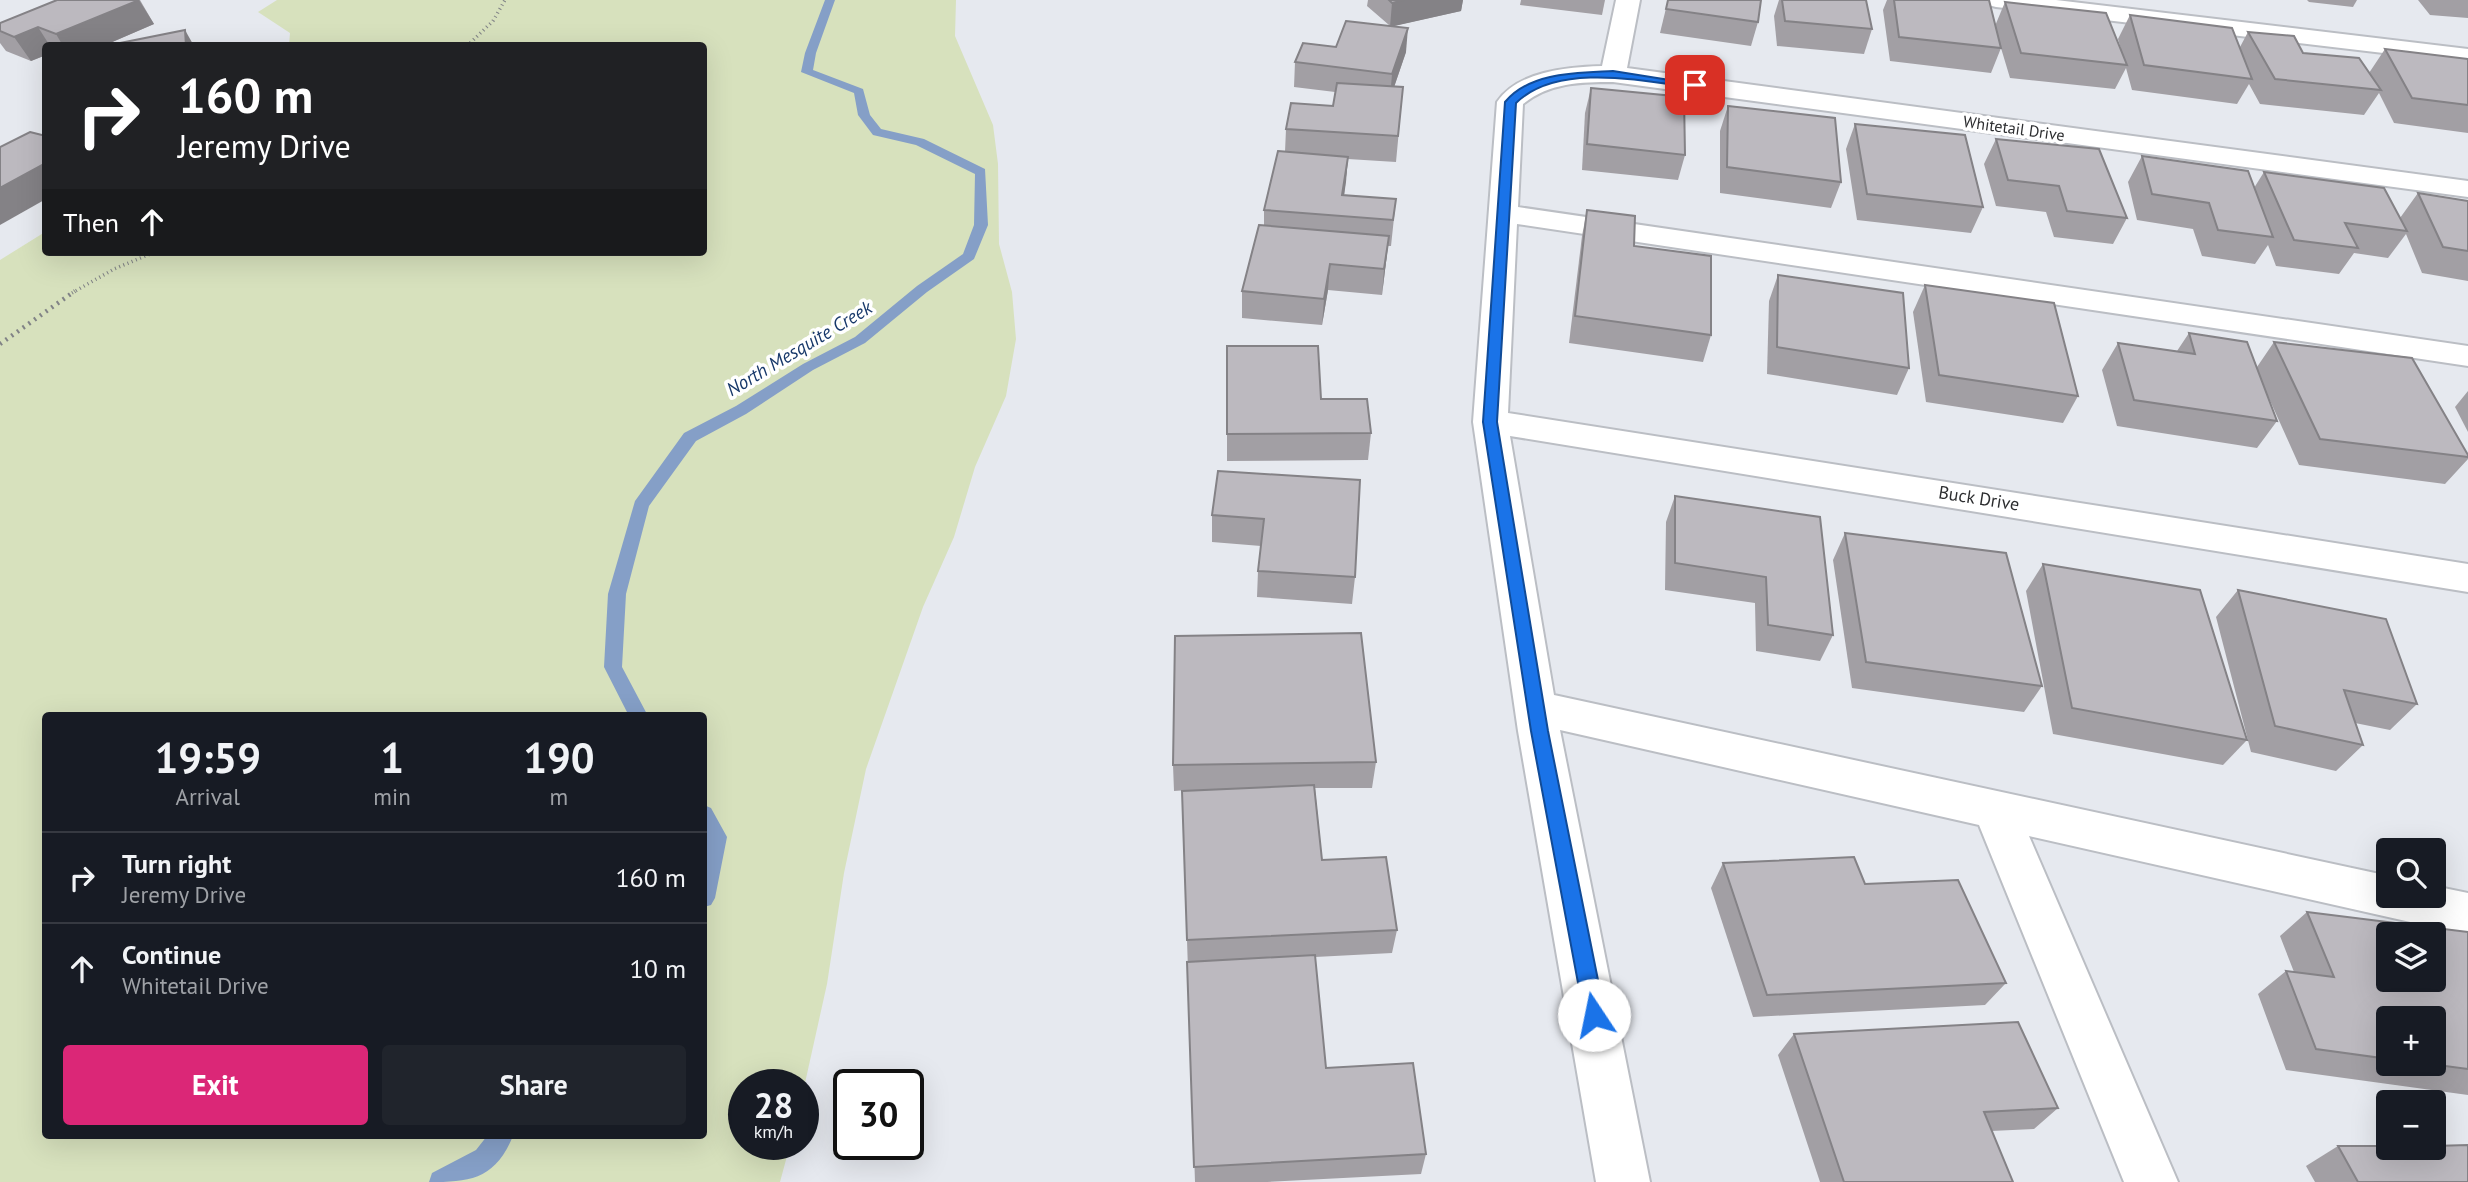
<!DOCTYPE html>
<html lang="en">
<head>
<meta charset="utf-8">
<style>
	body { margin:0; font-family:"PT Sans",sans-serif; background:#20242c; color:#f1f3f6; height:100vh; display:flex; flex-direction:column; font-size:26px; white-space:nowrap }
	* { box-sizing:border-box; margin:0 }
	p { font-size:23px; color:#9ea1a6 }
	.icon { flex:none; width:38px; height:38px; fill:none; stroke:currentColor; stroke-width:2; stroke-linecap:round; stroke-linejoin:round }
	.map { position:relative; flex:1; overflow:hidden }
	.details { position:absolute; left:42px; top:712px; width:665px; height:427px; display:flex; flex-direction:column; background:#171b24; border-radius:7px; box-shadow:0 7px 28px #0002 }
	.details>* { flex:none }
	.banner { position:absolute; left:42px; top:42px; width:665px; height:214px; border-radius:7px; box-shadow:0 7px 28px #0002; background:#202124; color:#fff; overflow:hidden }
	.buttons { position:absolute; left:2376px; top:838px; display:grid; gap:14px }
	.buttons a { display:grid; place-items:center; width:70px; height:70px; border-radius:7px; background:#171b24; box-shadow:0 7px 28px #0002; font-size:35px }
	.speed { position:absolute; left:728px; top:1069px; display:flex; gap:14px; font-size:35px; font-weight:700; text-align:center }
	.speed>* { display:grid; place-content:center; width:91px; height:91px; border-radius:50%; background:#171b24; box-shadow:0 7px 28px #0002; line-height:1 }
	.speed small { font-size:18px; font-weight:400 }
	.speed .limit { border:4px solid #111; border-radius:10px; background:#fff; color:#111 }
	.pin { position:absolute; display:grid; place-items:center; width:60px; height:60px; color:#fff; margin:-30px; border-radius:14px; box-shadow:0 4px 10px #0006 }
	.me { position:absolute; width:77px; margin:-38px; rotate:349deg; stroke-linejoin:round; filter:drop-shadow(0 0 5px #0008) }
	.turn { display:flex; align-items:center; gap:24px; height:147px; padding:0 21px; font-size:32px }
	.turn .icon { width:91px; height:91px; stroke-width:2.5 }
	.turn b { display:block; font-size:49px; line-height:60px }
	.then { display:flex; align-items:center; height:66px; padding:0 21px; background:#0003; gap:14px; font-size:26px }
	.eta { display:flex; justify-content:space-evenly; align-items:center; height:119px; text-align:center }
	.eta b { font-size:42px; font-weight:800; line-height:49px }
	.cta { display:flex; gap:14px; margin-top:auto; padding:14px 21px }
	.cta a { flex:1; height:80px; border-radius:7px; background:#db2777; color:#fff; font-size:28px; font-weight:800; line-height:80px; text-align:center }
	.cta a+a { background:#20242c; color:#f1f3f6 }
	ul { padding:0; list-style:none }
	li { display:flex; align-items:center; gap:21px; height:91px; padding:0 21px; border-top:2px solid #363941 }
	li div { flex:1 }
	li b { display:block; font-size:26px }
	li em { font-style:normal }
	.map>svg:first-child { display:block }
</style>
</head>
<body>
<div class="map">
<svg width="2468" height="1182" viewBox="0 0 2468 1182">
	<rect width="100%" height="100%" fill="#e6e9ef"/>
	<path fill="#d7e1bd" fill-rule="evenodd" d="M277,0H956L955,36L993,125L998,164L999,244L1012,292L1016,339L1006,396L975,467L954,537L923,607L866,769L844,873L827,984L803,1092V1085H744V1144L790,1145L780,1182H0V260L45,232L46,252H704V46L289,45L290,33L258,12ZM46,716H704V1136H46Z"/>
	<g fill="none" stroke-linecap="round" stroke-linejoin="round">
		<g fill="#859fc7" fill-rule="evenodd">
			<path d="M825,0H835L816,53L813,70L863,89L870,115L881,129L924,139L985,169L988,225L974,259L927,292L865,343L813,370L746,414L696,441L649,506L626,594L622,667L648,716H629L604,667L608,594L635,501L684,433L736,406L803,364L855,337L917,286L963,254L974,225L975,174L916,145L873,135L858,115L854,93L801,72L805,53Z"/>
			<path d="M704,805L711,808L727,837L715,898L711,905L704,907V852L707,838L704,832Z"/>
			<path d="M487,1136H513C495,1179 471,1182 429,1182L432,1173L476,1150Z"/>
		</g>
		<g stroke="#bbbec4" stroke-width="4">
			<g id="minor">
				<path d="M1616,0H1640L1627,68L2468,181V197L1613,82C1580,82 1549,83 1523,104L1518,207L2468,346V366L1517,224L1508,413L2468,564V592L1510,436L1554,695L2389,876V896H2434V886L2468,893V935L2029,836L2178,1182H2124L1979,825L1560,730L1650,1182H1596L1518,731L1473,422L1497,102C1518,71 1568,67 1602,66Z"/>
				<path d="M1984,0H2056L2468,49V63L1996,7L1988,5Z"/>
			</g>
		</g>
		<g stroke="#818386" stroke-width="3.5" stroke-dasharray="1 3.5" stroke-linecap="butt">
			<path d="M467,46L493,21L505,0"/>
			<path d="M72,293L114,269L155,252"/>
		</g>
		<path stroke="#818386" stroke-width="4.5" stroke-dasharray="2 5" stroke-linecap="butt" d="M0,344L75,291"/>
		<use href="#minor" fill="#fff" fill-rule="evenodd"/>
	</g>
	<g fill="#a29fa4" fill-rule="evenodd">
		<path d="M140,0L154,24L103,46H46V55L31,61L6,51L0,43V23Z"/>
		<path d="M1368,0H1463L1461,11L1393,26L1406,52L1394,87H1403L1396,162L1348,159L1344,196L1396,199L1391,246H1388L1382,295L1328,290L1322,325L1242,318V291L1264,225V210L1285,152L1286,129L1333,106L1335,92L1294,87L1295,62L1389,25L1367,6Z"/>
		<path d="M1521,0H1605L1602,15L1520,5Z"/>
		<path d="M1668,0L1758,22L1751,46L1660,33Z"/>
		<path d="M1779,0H1866L1872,29L1864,54L1777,46L1774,16Z"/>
		<path d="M1887,0H1989L1995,26L2005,2L2121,49L2118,39L2130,15L2240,47L2248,32L2303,53L2369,73L2385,49L2468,59V133L2394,123L2379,93L2364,115L2260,104L2249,84L2237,104L2132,90L2126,68L2115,89L2010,78L2001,48L1991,73L1890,61L1883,10Z"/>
		<path d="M2307,0H2357L2353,7L2309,2Z"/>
		<path d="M2418,0H2468V18L2430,15Z"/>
		<path d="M1591,88L1685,155L1678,180L1582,170L1585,113Z"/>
		<path d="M1728,106L1841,182L1831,208L1720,193V131Z"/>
		<path d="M1855,124L1983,207L1971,233L1857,220L1846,149Z"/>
		<path d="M1996,139L2127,218L2113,244L2054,237L2046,212L1996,206L1984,164Z"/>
		<path d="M2142,156L2254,188L2264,172L2400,218L2418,193L2468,201V281L2422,273L2406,234L2388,258L2354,253L2339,274L2276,266L2268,245L2255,264L2202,256L2193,229L2137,220L2128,182Z"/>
		<path d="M1587,210L1634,246L1711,335L1703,362L1569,343L1582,236Z"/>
		<path d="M1778,275L1909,368L1897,395L1767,374L1769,301Z"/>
		<path d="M1925,285L2078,396L2063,423L1926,402L1913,312Z"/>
		<path d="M2189,333L2257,367L2274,342L2468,455V459L2445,484L2299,465L2268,396L2277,421L2257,448L2117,426L2102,370L2118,343L2177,351Z"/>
		<path d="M1227,346L1321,399L1371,433L1368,460L1227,461Z"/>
		<path d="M2468,391V432L2455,407Z"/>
		<path d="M1218,471L1355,577L1352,604L1257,597L1258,571L1261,546L1212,542V515Z"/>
		<path d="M1675,496L1833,635L1820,661L1756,651L1755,603L1665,590L1666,522Z"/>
		<path d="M1845,533L2042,686L2024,712L1852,688L1833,560Z"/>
		<path d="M2043,564L2247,740L2223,765L2053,734L2026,591Z"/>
		<path d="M2238,590L2417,704L2390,730L2355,723L2363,745L2336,771L2251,752L2216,617Z"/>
		<path d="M1376,762L1372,788H1315L1322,860L1397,930L1392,953L1315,957L1326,1068L1426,1154L1421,1174L1267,1182H1195L1187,940L1188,790L1174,791L1173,765Z"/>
		<path d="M1723,863L1865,884L2006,983L1985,1005L1753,1017L1711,888Z"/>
		<path d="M2307,912L2468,932V1095L2286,1070L2258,994L2286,971L2294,972L2280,936ZM2389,1018L2434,1064H2389Z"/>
		<path d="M1794,1034L2058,1108L2034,1129L1991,1131L2013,1182H1820L1778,1055Z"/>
		<path d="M2338,1146L2468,1182H2315L2306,1166Z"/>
	</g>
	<g fill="#848286">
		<path d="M139,0L154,24L103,46H63L56,34Z"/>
		<path d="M1404,0H1463L1461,11L1390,27L1392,3Z"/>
		<path d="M38,27L50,46H46V55L31,61L14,37Z"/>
		<path d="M1408,28L1406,52L1390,99L1392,74Z"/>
		<path d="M185,30L194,46H186Z"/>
		<path d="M1348,157L1346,182L1341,216L1342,195Z"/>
		<path d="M46,163V199L0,225V188Z"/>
		<path d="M1389,236L1386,262L1382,295L1384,269Z"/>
		<path d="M1330,264L1328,290L1322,325L1324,299Z"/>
	</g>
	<g fill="#bcb9bf" stroke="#848286" stroke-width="2" fill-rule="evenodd">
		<path d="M57,0H139L56,34L38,27L14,37L0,31V23Z"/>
		<path d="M1389,0H1404L1392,3Z"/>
		<path d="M1668,0H1761L1758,22L1666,9Z"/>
		<path d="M1782,0H1866L1872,29L1785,21Z"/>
		<path d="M1894,0H1989L2001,48L1899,37Z"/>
		<path d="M2005,2L2106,13L2127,65L2021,53Z"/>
		<path d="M2130,15L2232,28L2252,79L2144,65Z"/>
		<path d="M1346,21L1408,28L1392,74L1295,62L1303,43L1336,47Z"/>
		<path d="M185,30L186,46H105Z"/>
		<path d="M2248,32L2294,36L2303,53L2359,58L2381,90L2275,79Z"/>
		<path d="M2385,49L2468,59V105L2412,98Z"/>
		<path d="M1337,83L1403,87L1398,136L1286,129L1291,103L1333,106Z"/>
		<path d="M1591,88L1684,97L1685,155L1587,144Z"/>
		<path d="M1728,106L1835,118L1841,182L1727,167Z"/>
		<path d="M1855,124L1965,135L1983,207L1867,194Z"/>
		<path d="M30,132L46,136V163L0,188V147Z"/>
		<path d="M1996,139L2099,149L2127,218L2067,211L2059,186L2008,180Z"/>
		<path d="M1278,151L1348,157L1342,195L1396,199L1393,220L1264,210Z"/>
		<path d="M2142,156L2248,171L2273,237L2218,230L2209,203L2152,194Z"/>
		<path d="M2264,172L2384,188L2407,231L2345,223L2358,248L2294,240Z"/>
		<path d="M2418,193L2468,201V251L2443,247Z"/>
		<path d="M1587,210L1635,216L1634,246L1711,256V335L1575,316Z"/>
		<path d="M1259,225L1389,236L1384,269L1330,264L1324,299L1242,291Z"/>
		<path d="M1778,275L1903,293L1909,368L1777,347Z"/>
		<path d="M1925,285L2054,303L2078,396L1939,375Z"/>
		<path d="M2189,333L2247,342L2277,421L2134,400L2118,343L2195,354Z"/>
		<path d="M2274,342L2412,358L2468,455V457L2320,439Z"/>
		<path d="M1227,346H1318L1321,399H1367L1371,433L1227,434Z"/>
		<path d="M1218,471L1360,480L1355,577L1258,571L1264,519L1212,515Z"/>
		<path d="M1675,496L1820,517L1833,635L1768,625L1766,577L1675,563Z"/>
		<path d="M1845,533L2006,553L2042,686L1866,662Z"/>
		<path d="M2043,564L2200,590L2247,740L2072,708Z"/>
		<path d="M2238,590L2386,619L2417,704L2344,690L2363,745L2275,726Z"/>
		<path d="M1361,633L1376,762L1173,765L1175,636Z"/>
		<path d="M1314,785L1322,860L1386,857L1397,930L1187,940L1182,791Z"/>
		<path d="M1854,857L1865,884L1958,880L2006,983L1767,995L1723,863Z"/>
		<path d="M2307,912L2468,932V1069L2430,1064H2434V1018H2389V1059L2316,1049L2286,971L2334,977ZM2389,934H2434V980H2389Z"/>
		<path d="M1315,955L1326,1068L1413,1063L1426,1154L1194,1167L1187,962Z"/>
		<path d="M2018,1022L2058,1108L1984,1112L2013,1182H1844L1794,1034Z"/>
		<path d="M2468,1145V1182H2358L2338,1146H2389V1148H2434V1146Z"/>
	</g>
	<path fill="#1a73e8" stroke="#114b97" stroke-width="2" d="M1613,71L1701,85L1695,88C1643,81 1558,62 1516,103L1497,422L1548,731L1605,1015L1602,1022L1594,1025L1587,1022L1584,1015L1531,731L1483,422L1505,102C1530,72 1576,73 1613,71Z"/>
	<g text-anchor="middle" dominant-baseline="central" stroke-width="7" stroke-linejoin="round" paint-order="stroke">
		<g font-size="16" fill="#2c2d2f" stroke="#fff">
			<text transform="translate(2014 128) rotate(8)">Whitetail Drive</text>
		</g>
		<g font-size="18" fill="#2c2d2f" stroke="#fff">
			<text transform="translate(1979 498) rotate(9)">Buck Drive</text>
		</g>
		<g font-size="19" font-style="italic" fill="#17386a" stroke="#fff">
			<text transform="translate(799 348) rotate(-31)">North Mesquite Creek</text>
		</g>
	</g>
</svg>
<div class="buttons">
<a><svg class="icon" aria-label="search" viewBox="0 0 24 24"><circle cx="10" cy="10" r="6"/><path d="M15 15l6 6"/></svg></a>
<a><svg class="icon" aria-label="layers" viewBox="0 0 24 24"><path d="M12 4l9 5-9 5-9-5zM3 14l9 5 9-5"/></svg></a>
<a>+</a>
<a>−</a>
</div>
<div class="speed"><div>28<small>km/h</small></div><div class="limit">30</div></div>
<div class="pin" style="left:1695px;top:85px;background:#d93025"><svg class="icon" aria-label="arrive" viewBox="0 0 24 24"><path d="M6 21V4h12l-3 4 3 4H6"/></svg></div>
<svg class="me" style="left:1594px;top:1015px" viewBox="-20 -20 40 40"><circle r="19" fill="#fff"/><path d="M0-13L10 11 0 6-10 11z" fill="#1a73e8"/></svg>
<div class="banner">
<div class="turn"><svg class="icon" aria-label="right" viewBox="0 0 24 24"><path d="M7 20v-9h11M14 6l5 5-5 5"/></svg><div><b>160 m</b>Jeremy Drive</div></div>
<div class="then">Then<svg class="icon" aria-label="ahead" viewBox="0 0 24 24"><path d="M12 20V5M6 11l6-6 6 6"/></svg></div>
</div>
<section class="details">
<div class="eta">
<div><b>19:59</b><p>Arrival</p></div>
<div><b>1</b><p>min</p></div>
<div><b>190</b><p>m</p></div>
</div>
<ul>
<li><svg class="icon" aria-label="right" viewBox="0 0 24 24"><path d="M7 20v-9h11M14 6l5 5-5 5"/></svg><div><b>Turn right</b><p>Jeremy Drive</p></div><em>160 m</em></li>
<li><svg class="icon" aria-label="ahead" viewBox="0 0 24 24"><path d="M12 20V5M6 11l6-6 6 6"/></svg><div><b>Continue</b><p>Whitetail Drive</p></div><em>10 m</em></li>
</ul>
<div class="cta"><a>Exit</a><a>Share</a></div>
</section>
</div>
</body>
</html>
